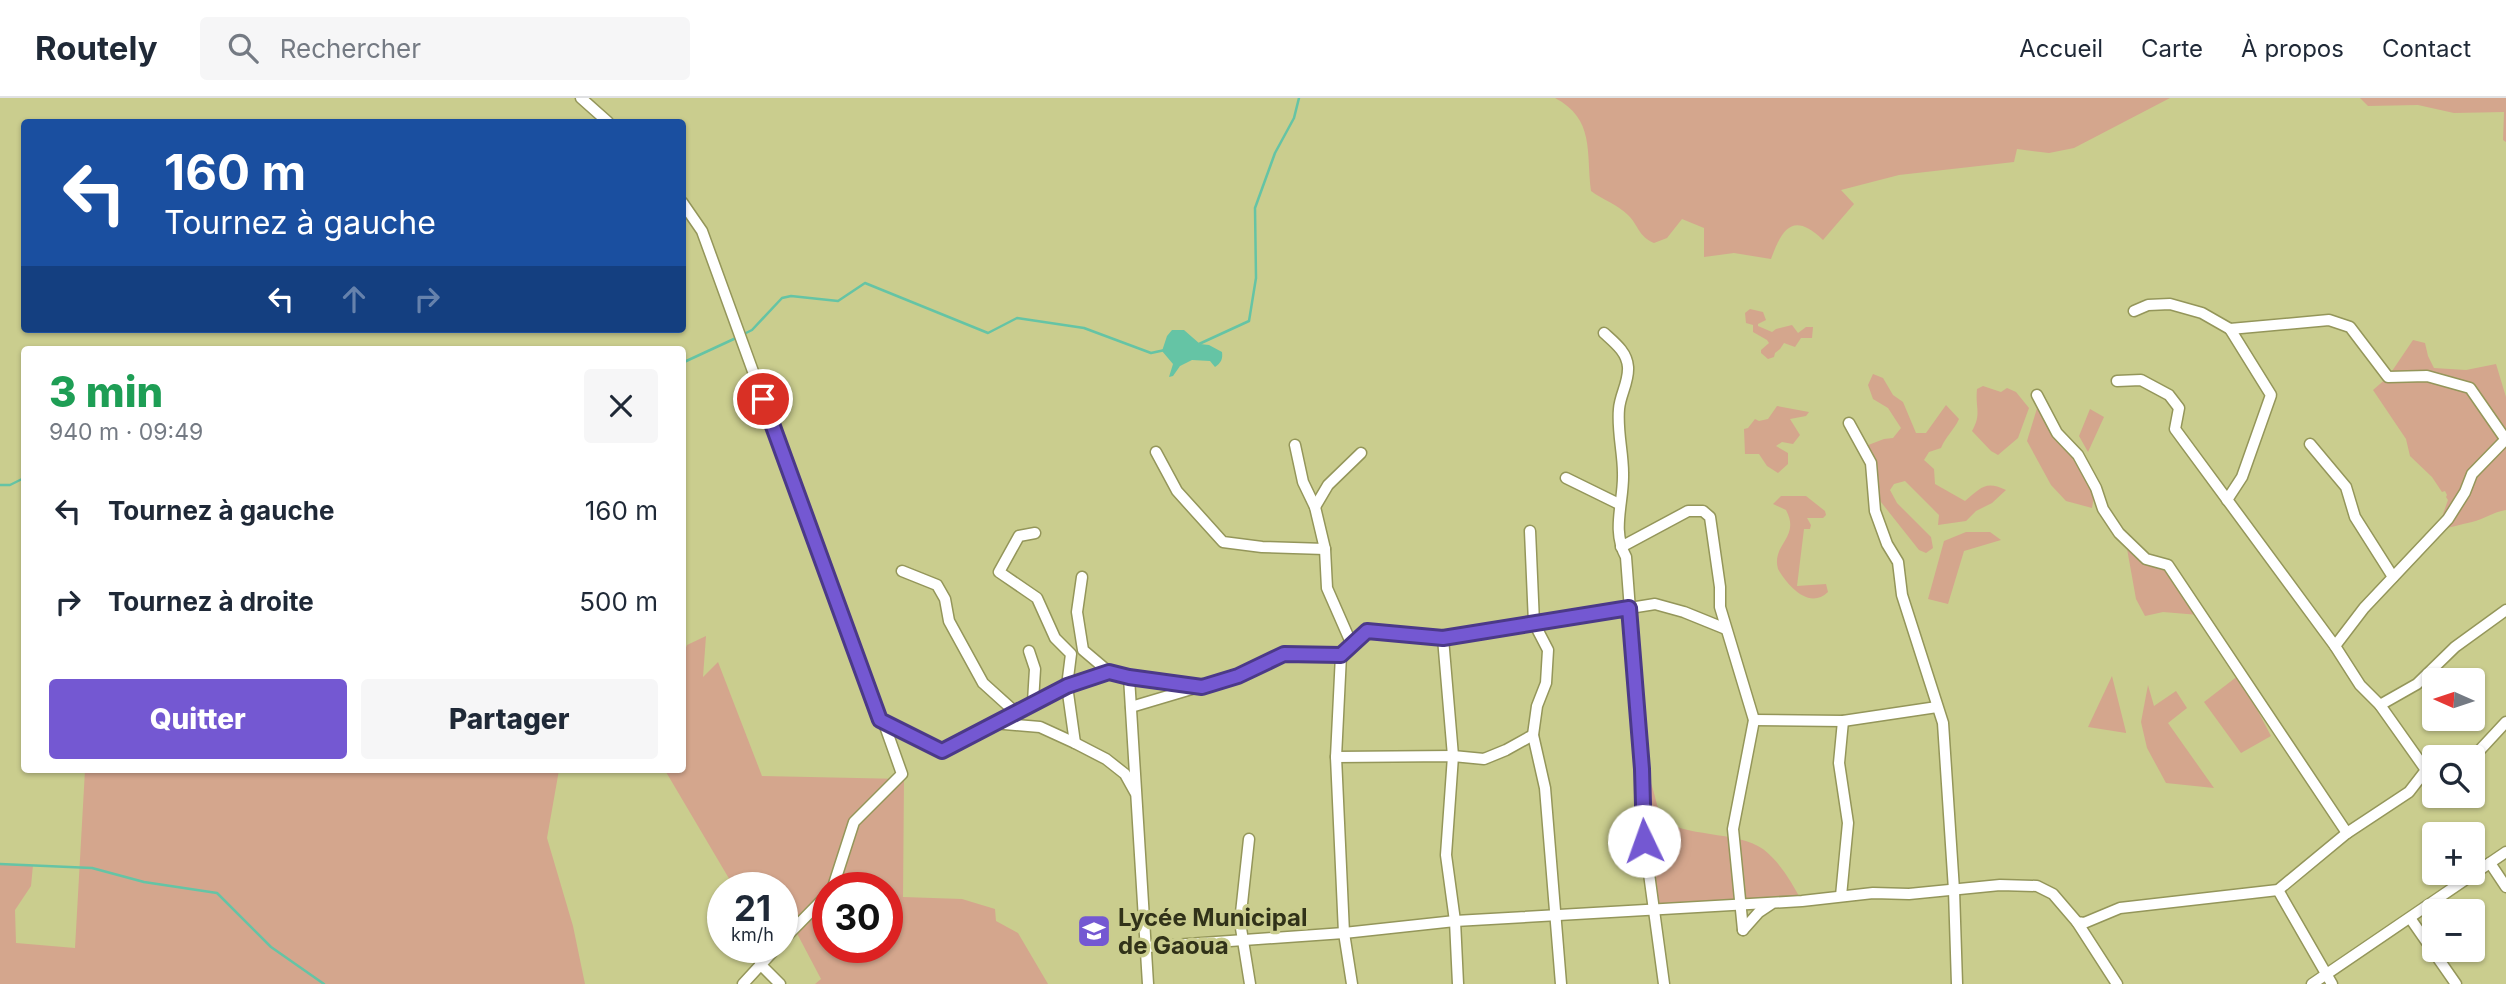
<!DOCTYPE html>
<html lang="fr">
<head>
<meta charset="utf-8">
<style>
	body { margin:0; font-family:Inter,sans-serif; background:#f6f6f7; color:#1f2937; height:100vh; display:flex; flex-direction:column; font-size:26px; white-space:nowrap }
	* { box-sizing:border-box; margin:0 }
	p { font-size:23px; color:#747a83 }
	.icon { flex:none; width:38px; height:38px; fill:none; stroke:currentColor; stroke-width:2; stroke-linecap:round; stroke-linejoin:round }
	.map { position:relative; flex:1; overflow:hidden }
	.sheet { position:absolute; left:21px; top:248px; width:665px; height:427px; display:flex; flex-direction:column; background:#fff; border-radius:7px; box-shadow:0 2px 5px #0004 }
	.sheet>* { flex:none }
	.guide { position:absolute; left:21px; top:21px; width:665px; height:214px; border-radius:7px; box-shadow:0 2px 5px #0004; background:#1a4fa0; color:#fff; overflow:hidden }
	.needle { width:46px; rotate:273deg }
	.controls { position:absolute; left:2422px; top:570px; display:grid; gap:14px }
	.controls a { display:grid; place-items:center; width:63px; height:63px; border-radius:7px; background:#fff; box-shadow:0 2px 5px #0004; font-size:35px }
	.speed { position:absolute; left:707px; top:774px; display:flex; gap:14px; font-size:35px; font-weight:700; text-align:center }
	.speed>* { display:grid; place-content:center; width:91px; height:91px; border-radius:50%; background:#fff; box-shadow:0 2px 5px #0004; line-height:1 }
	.speed small { font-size:18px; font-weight:400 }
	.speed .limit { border:10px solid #d22; background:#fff; color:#111 }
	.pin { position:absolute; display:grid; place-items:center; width:60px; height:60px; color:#fff; margin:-30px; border:4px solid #fff; border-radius:50%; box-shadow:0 2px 7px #0007 }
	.me { position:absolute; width:77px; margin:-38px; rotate:357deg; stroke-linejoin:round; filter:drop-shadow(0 0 5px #0008) }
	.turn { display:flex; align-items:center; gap:24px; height:147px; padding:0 28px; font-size:32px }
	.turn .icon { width:91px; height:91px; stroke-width:2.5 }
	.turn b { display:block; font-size:49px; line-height:60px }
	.lanes { display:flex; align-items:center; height:66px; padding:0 28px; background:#0003; justify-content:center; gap:35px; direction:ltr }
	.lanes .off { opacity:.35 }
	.round { display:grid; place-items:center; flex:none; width:74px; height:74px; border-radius:7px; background:#f6f6f7 }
	.head { display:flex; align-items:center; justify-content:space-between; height:119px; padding:0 28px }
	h1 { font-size:42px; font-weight:800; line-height:52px; color:#1e9e55 }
	.cta { display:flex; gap:14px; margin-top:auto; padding:14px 28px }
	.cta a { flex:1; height:80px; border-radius:7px; background:#7458d2; color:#fff; font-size:28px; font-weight:800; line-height:80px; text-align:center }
	.cta a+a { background:#f6f6f7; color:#1f2937 }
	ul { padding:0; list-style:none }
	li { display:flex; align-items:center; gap:21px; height:91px; padding:0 28px }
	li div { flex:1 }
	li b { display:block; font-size:26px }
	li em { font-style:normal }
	header { display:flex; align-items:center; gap:42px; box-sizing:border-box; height:98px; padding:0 35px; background:#fff; border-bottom:2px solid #e0e1e3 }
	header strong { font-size:33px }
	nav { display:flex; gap:38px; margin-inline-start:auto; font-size:24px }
	.search { width:490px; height:63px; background:#f6f6f7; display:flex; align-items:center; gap:18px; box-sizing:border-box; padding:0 24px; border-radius:7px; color:#747a83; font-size:26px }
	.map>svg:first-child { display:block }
</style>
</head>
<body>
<header>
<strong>Routely</strong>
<div class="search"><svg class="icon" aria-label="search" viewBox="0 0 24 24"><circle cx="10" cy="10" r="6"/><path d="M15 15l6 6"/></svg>Rechercher</div>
<nav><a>Accueil</a><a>Carte</a><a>À propos</a><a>Contact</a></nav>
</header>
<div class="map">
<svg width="2506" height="886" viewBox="0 0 2506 886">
	<rect width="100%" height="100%" fill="#cacd8e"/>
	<g fill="#d4a68d" fill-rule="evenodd">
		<path d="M1555,0H2170L2074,50L2049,55L2017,51L2014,64L1899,77L1841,92L1854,106L1823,142C1793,113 1782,131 1771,161L1734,155L1704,159V130L1682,121L1667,140L1654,145C1638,138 1639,128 1628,117C1617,106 1603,102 1591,93C1586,54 1595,21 1555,0Z"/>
		<path d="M2360,0H2506V44L2503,42L2504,14L2454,15L2418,7L2368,8Z"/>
		<path d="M1750,211L1763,214L1766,222L1758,226V228L1772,234L1776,231L1792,227L1798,235L1806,229H1813L1812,240H1801L1795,249L1784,245L1780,251L1775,255L1774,259L1768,261L1761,255V252L1769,245L1767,242L1753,234V227L1746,225L1745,215Z"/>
		<path d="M2413,242L2425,245L2428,258L2434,270L2466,272L2496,266L2506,299V412C2493,414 2484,421 2472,424C2460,427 2449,429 2437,433L2448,402L2446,399L2447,397L2445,393L2442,394L2432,379L2410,358L2406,341L2373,292L2388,279Z"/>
		<path d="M1873,276L1883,280L1893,297L1903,304L1916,335H1926L1946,307L1959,321C1954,332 1946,338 1941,350L1929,354L1924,362L1934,371L1935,386L1965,403C1981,390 1985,382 2006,392L1992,405L1976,413L1966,423L1938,427L1939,417L1905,383L1894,386L1890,392L1897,405L1931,439L1933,450L1926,455L1919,452L1873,394L1863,349L1884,341L1893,340L1901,330L1888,310L1873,301L1868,287Z"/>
		<path d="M1983,288L2001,294L2007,290L2016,294L2029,310L2018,340L1998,357L1991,353L1972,333C1982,316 1975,310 1977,291Z"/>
		<path d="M2038,307L2078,368L2094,398L2092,410L2066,403L2051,387L2027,343Z"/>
		<path d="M1777,308L1809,314L1806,318L1790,321L1800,337L1793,346L1782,344L1776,348L1788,355V366L1778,375L1767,368L1759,356H1745L1744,331L1748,330L1755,321L1759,323L1768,321Z"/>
		<path d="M2090,311L2104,319L2088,354L2079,338Z"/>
		<path d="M1781,398H1806L1825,413L1826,417L1823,420H1807L1811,427L1810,431H1804L1797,488L1826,486L1828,494C1809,512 1788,488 1778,471C1771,446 1801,440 1786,412L1773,406Z"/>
		<path d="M1966,434H1990L2001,442L1964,453L1948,506L1928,501L1944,443Z"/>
		<path d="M2126,445L2166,470L2199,517L2163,514L2145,518L2136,501Z"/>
		<path d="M706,538L703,579L718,564L762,678L904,681L903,799L962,801L995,811L996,823L1018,835L1048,886H815L821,881L782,807V789H773L766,777L743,789H734L666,674L651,672H682L683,557L687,547ZM828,789H887V849H828Z"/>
		<path d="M2239,577L2271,638L2241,655L2204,604Z"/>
		<path d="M2112,578L2126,634V635L2088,629Z"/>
		<path d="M2148,587L2154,608L2176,593L2187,610L2168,625L2214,690L2166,685L2147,650L2141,624Z"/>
		<path d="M1642,671C1657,687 1653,707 1664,721C1680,739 1738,733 1763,751C1781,765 1791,784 1802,803L1655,812Z"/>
		<path d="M85,672H559L547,740L573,828L585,886H0V766L33,767L31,788L15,812L16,845L75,850Z"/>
	</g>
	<path fill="#65c4a5" d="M1172,232H1184L1200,246L1209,247L1222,254C1223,261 1221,265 1215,269L1210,263L1192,262L1180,268L1173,278L1169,279L1173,266L1162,253L1167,238Z"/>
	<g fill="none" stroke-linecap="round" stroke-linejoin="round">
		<g stroke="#65c4a5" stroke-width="2.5">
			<path d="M742,237L752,232L782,200L791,198L838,203L865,185L988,235L1017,220L1084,230L1151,255L1165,252"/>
			<path d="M1199,246L1249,223L1256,180L1255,110L1275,55L1294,20L1299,0"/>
			<path d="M682,265L736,240"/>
			<path d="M0,387H10L24,380"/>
			<path d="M0,766L92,770L144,784L217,795L271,849L324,886"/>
		</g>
		<g stroke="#94965a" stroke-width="13">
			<g id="minor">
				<path d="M581,0L608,24"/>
				<path d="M682,104L702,133L880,623L942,653L1067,588L1109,574L1129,579L1202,589L1239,578L1284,556L1341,557"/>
				<path d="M2134,213L2148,207L2170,206L2202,215L2230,231L2329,222L2350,229L2388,279L2427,278L2470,290L2506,342"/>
				<path d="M1604,235C1615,245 1627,254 1628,269C1629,284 1620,297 1619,311C1617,333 1623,354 1623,375C1624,404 1611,432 1626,459L1642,671V724L1664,886"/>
				<path d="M2117,283L2141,282L2169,297L2179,310L2175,331L2335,548L2360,587L2380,607L2426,672"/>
				<path d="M2037,297L2057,335L2078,357L2096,390L2103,411L2119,435L2146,461L2168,467L2347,735"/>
				<path d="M1849,325L1871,365L1875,413L1887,446L1898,464L1902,497L1943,625L1954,792L1957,886"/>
				<path d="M2310,346L2346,389L2355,419L2393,479"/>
				<path d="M1295,347L1303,384L1315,409L1325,451L1327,490L1352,547"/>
				<path d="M1156,354L1177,393L1223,444L1262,449L1325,451"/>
				<path d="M1566,380L1619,406"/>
				<path d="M2227,402L2242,379L2271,297L2230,231"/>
				<path d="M1315,409L1328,387L1361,355"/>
				<path d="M1530,433L1534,525L1548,552L1546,585L1537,608L1533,637L1545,690L1561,886"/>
				<path d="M1035,435L1019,438L999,474L1037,500L1055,540L1071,556L1067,588L1075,645"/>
				<path d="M1621,449L1688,413H1703L1710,419L1720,489V509L1754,622L1733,731L1743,832"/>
				<path d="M902,473L937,487L945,501L949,523L983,585L1014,613"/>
				<path d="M1082,479L1077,514L1083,552L1109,574"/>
				<path d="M1443,540L1453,658L1446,757L1455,823L1458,886"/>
				<path d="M2335,548L2364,510L2448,421L2465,394L2472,376L2506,341"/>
				<path d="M1029,553L1035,571L1033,604"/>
				<path d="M1129,579L1148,886"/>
				<path d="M2380,607L2417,586L2455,549L2506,512"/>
				<path d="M1131,609L1195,590"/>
				<path d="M1754,622L1843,623L1937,609"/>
				<path d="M993,625L1040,629L1075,645L1106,661L1125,676L1135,694"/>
				<path d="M1336,659L1453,658L1484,661L1506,652L1533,637"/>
				<path d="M2461,660L2479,653L2506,624"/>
				<path d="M1249,741L1240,824L1250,886"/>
				<path d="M2490,765L2506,789"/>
				<path d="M833,789L854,724L902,676L885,628L882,624"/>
				<path d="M2278,792L2332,886"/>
				<path d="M1841,798L1848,725L1839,665L1843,623"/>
				<path d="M2410,820L2456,886"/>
				<path d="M2077,824L2117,886"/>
				<path d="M1743,832L1759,814L1771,806"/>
				<path d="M782,843L828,796"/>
				<path d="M1146,849L1344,835L1455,823L1802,803L1873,795L1909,796L2000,787L2037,788L2053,796L2077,824L2084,825L2120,810L2278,792L2347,735L2409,694L2426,672L2434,669"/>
				<path d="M760,866L780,886"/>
				<path d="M743,886L777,849"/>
				<path d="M1352,886L1344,835L1336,659L1341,557L1367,533L1443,540L1655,506L1684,514L1726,531"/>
				<path d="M2312,886L2506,754"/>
			</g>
		</g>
		<use href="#minor" stroke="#fff" stroke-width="10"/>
	</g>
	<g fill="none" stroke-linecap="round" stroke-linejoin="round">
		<g stroke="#4b3988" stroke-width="18">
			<path id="route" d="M763,301L880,622L942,653L1067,588L1109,574L1129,579L1202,589L1238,578L1284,556L1341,557L1367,533L1443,540L1629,510L1642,671L1644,743"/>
		</g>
		<use href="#route" stroke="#7458d2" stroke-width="12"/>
	</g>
	<defs>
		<g id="school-square" transform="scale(1.75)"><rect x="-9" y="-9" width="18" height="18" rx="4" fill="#7458d2" stroke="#cacd8e"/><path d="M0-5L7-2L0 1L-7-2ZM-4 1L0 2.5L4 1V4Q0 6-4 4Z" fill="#fff"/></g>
	</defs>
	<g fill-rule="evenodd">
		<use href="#school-square" x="1094" y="833"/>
	</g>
	<g text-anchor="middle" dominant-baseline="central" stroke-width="7" stroke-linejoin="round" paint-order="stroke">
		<g font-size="24" font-weight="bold" fill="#313219" stroke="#cacd8e" text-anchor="start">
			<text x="1118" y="819">Lycée Municipal<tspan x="1118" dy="28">de Gaoua</tspan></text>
		</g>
	</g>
</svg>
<div class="controls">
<a><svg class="needle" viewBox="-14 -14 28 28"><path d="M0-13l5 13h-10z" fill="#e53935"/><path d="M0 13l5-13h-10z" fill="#747a83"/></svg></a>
<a><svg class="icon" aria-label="search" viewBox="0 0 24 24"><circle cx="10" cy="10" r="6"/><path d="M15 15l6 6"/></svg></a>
<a>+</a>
<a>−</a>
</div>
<div class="speed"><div>21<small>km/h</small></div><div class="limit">30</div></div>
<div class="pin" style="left:763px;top:301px;background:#d93025"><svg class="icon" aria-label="arrive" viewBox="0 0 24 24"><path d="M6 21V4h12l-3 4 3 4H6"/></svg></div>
<svg class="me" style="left:1644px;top:743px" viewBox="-20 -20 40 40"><circle r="19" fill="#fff"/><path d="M0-13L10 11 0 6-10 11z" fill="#7458d2"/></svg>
<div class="guide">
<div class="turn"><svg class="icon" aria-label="left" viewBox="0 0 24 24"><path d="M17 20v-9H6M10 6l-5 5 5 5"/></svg><div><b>160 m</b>Tournez à gauche</div></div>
<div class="lanes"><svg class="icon" aria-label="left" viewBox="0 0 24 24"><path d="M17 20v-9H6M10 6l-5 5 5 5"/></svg><svg class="icon off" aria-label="ahead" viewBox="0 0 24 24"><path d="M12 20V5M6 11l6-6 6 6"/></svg><svg class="icon off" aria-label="right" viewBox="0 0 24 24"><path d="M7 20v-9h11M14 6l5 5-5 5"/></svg></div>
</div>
<section class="sheet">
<div class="head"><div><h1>3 min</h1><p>940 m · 09:49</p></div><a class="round"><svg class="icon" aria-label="close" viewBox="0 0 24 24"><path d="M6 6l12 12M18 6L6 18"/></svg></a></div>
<ul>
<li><svg class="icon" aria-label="left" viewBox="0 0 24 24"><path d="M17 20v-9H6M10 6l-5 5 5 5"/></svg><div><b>Tournez à gauche</b></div><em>160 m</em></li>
<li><svg class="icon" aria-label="right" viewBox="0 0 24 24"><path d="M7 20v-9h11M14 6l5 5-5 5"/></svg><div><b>Tournez à droite</b></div><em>500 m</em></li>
</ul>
<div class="cta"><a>Quitter</a><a>Partager</a></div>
</section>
</div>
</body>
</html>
